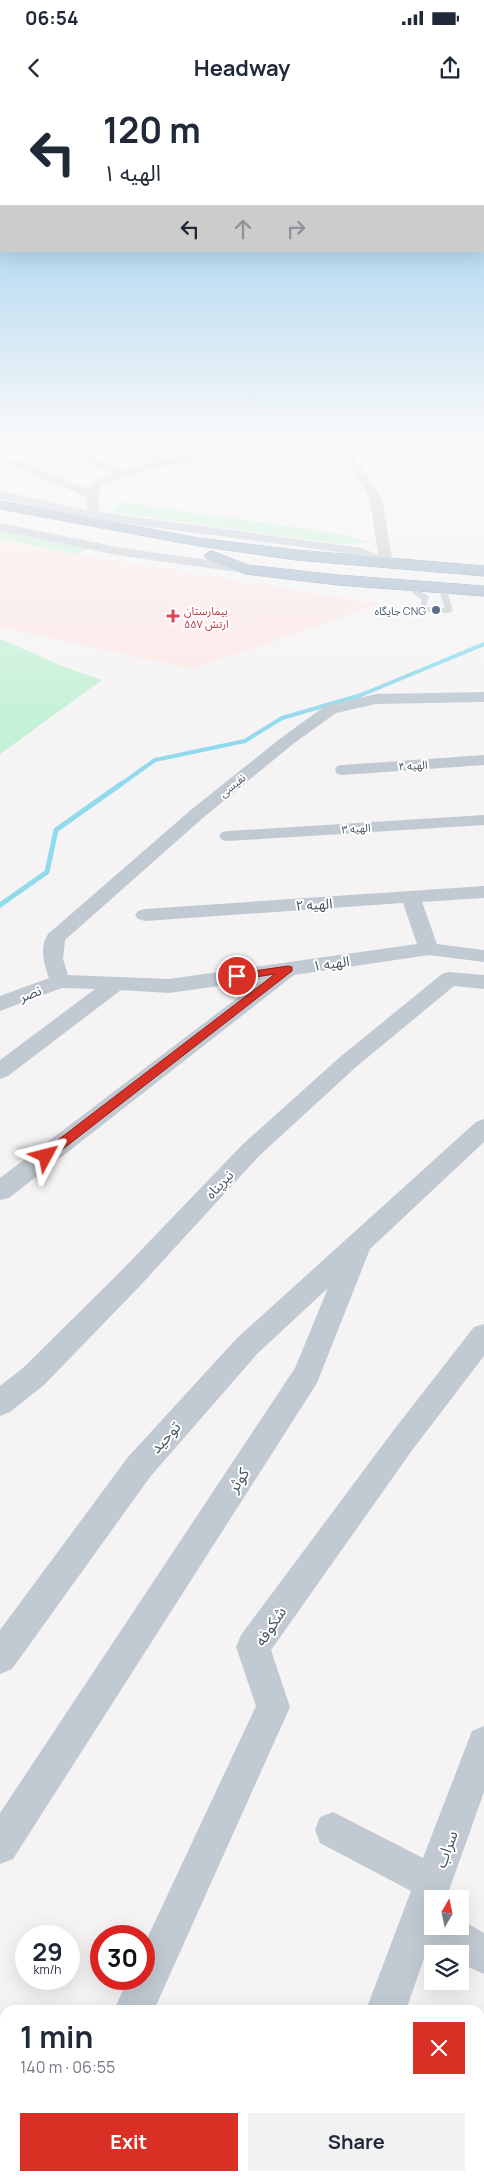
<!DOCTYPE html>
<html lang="en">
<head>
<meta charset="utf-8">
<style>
	body { margin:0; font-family:Manrope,"Noto Sans Arabic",sans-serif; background:#f2f2f3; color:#1f2937; height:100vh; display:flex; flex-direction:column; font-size:19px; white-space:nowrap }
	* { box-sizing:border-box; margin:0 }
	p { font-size:16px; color:#747a83 }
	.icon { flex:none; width:28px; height:28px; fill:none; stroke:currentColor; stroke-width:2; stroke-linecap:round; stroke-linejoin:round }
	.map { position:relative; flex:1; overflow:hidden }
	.drawer { position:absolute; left:0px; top:1905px; width:485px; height:176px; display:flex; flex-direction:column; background:#fff; border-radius:15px 15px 0 0; box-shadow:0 5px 20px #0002 }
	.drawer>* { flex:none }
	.hud { position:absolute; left:0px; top:0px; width:485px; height:152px; box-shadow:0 5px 20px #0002; background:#fff; color:#1f2937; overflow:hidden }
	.needle { width:32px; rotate:9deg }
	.tools { position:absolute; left:424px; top:1790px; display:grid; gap:10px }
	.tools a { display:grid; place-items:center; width:45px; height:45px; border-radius:0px; background:#fff; box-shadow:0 5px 20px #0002; font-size:25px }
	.speed { position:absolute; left:15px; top:1825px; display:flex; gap:10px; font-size:25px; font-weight:700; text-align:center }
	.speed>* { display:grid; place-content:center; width:65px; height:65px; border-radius:50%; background:#fff; box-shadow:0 5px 20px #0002; line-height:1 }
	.speed small { font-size:12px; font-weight:400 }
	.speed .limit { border:8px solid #d22; background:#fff; color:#111 }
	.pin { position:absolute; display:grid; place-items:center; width:42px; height:42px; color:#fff; margin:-21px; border:2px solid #fff; border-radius:50%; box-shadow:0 1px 5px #0007 }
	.me { position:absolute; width:55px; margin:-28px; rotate:52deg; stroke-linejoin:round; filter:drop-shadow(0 0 4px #0008) }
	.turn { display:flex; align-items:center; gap:18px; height:105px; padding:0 20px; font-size:22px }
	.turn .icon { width:65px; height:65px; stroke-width:2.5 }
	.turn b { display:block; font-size:35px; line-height:42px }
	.lanes { display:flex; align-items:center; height:48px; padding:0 20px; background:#0003; justify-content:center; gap:25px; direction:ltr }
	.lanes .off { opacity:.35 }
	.round { display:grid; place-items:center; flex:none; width:52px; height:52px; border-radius:0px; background:#f2f2f3 }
	.headline { display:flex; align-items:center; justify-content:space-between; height:85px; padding:0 20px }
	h1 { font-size:30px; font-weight:700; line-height:38px }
	.cta { display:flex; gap:10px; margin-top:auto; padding:10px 20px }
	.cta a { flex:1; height:58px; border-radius:0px; background:#d93025; color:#fff; font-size:20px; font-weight:700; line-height:58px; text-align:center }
	.cta a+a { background:#f2f2f3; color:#1f2937 }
	.status { display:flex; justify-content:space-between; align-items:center; height:35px; padding:0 25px; background:#fff; direction:ltr }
	.status svg { height:14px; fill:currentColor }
	header { display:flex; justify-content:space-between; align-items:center; height:65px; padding:0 20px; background:#fff; font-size:22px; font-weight:700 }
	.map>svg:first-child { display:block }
</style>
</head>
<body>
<div class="status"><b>06:54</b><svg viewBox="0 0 49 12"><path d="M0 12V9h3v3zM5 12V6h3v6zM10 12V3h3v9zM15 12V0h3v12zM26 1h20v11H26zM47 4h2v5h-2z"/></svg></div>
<header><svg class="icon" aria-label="back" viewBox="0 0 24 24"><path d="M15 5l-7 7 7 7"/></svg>Headway<svg class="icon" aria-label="share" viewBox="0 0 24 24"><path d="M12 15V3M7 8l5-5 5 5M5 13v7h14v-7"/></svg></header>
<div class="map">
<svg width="484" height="2081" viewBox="0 0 484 2081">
	<rect width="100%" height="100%" fill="#f5f3f3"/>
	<path fill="#fce8e6" d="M0,441L77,454L379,504L193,569L0,527Z"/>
	<g fill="#c3f1d5">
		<path d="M120,402L346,435L372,443L340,444L111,412Z"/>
		<path d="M0,431L5,432L88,449L77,454L0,439Z"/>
		<path d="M0,539L67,568L102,580L0,654Z"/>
	</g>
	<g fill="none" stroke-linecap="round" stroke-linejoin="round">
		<path stroke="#90daee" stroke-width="4" d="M120,685L155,660L245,641L282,618L361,595L484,544"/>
		<path stroke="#90daee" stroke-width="5" d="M0,805L47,772L56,730L121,684"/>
		<g stroke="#7690ad" stroke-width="1">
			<g id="trunk">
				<path d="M0,401L199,438L296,450L484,466V476L296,460L199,446L0,409Z"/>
				<path d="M212,451L248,465L338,475L484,486V496L338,485L245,474L207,459L204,456L207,453Z"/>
			</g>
		</g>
		<path fill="#c1cad2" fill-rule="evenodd" d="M410,484L429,497L426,507L445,508L440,494L451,487H457V491L448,495L453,511L449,513L419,511L422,500L407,488L406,486Z"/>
		<g fill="#c1cad2" fill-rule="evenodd">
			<path d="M39,341H54L123,371L154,362L112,341H127L167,359L191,355L169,341H182L208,357L202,360L150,369L102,385L99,395V412L362,448L378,455L370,399L347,361L326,341H338L355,357L382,399L393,464L386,468L359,455L93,419L0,399V391L87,410V397L9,364L7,362L13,359L89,389L93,381L112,374Z"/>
			<path d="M0,423L122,448L245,465L252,469L245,473L122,456L0,431Z"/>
			<path d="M484,592V602L376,604L336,613L293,644L204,717L65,840L63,859L68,875L169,879L417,844L403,803L145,821L138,819L135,815L138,811L145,809L484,786V798L422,802L437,844L484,850V862L429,855L294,875L9,1098L0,1100V1078L261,880L169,893L121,890L8,976L0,979V960L95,889L62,888L0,911V896L49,878C44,864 39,847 48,834L192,709L281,638L325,606L376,594Z"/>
			<path d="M484,655V665L343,675L337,674L335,670L337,666L343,665Z"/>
			<path d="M484,715V725L228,741L222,740L219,736L222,732L228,731Z"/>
			<path d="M449,872L484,875V889L454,886L356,967L259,1056L138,1188L44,1285L10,1312L0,1316V1286L24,1267L120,1172L243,1044L340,957L442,874Z"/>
			<path d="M484,1019V1042L370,1149L317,1283L13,1759L0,1764V1713L295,1268L328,1188L257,1254L150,1377L12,1569L0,1574V1530L128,1357L237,1238L476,1022Z"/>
			<path d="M484,1224V1256L413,1349L271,1550L290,1607L154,1910H114L128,1879H144V1845L256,1606L236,1547L241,1535L393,1331L474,1227Z"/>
			<path d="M484,1626V1692L446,1799H432V1826H460V1819L484,1833V1874L460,1863V1854H445L429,1844L406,1910H366L411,1791L320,1743L315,1730L320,1717L333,1712L423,1758L472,1631Z"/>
			<path d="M480,1980L484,1982V2025L480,2023Z"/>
			<path d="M19,2076H61L59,2081H17Z"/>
			<path d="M304,2076H346L344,2081H302Z"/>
		</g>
		<use href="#trunk" fill="#9fb4c9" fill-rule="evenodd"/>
	</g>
	<linearGradient id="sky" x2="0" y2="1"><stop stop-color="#85c3ea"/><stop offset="0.54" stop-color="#fafafa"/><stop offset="1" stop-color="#fafafa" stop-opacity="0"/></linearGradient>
	<rect width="484" height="633" fill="url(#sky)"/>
	<path fill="#d93025" stroke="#8d1f18" d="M288,866L292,867V871L50,1059H41L40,1056L41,1053L275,874L237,880L232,876L234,874Z"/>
	<circle fill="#5c6f8a" stroke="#fff" stroke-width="2" cx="436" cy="510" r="5"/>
	<path fill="#e0444e" stroke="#fff" stroke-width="2" d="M170.5 508.5h5v5h5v5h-5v5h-5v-5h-5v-5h5z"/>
	<g text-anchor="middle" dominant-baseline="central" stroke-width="4" stroke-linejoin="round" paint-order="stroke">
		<g font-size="11" fill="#be3a42" stroke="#fff" text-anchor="start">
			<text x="184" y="510">بیمارستان<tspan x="184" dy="13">۵۵۷ ارتش</tspan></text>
		</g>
		<g font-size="11" fill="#4e5e75" stroke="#fff" text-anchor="end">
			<text x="426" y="510">جایگاه CNG</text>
		</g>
		<g font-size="11" fill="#4a5661" stroke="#fff">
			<text transform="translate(413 665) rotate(-4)">الهیه ۴</text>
			<text transform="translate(232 685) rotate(-39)">نفیسی</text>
			<text transform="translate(356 728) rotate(-4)">الهیه ۳</text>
		</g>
		<g font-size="14" fill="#4a5661" stroke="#fff">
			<text transform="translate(314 804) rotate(-4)">الهیه ۲</text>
			<text transform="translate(331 863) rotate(-8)">الهیه ۱</text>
			<text transform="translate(30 893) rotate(-21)">نصر</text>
			<text transform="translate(219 1084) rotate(-47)">نیرپناه</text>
		</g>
		<g font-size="16" fill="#4a5661" stroke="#fff">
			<text transform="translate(165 1337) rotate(-48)">توحید</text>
			<text transform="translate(238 1380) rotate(-57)">کوثر</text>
			<text transform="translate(270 1526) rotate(-57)">شکوفه</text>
			<text transform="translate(446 1749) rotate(-70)">سراب</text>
		</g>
	</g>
</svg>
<div class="tools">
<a><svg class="needle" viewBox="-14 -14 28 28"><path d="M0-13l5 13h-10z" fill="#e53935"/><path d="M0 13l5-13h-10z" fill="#747a83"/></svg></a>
<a><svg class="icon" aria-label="layers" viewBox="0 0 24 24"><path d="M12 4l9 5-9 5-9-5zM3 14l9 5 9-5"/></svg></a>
</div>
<div class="speed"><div>29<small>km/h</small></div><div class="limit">30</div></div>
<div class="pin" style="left:237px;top:876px;background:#d93025"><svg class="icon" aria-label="arrive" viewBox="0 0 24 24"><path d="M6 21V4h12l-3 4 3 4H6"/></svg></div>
<svg class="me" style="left:46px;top:1056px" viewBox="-20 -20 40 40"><path d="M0-17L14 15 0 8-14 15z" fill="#d93025" stroke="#fff" stroke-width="4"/></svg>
<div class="hud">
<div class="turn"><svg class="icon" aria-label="left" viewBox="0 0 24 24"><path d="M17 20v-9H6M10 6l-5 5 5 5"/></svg><div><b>120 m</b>الهیه ۱</div></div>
<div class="lanes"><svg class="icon" aria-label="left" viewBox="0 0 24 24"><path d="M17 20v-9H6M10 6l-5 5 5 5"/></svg><svg class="icon off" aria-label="ahead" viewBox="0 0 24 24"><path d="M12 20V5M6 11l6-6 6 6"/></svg><svg class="icon off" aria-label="right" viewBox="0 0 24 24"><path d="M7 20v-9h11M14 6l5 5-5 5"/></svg></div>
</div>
<section class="drawer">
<div class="headline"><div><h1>1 min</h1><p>140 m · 06:55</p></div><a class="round" style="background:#d93025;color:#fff"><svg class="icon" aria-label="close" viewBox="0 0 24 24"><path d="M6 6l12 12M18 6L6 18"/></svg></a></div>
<div class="cta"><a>Exit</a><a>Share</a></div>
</section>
</div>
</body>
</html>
